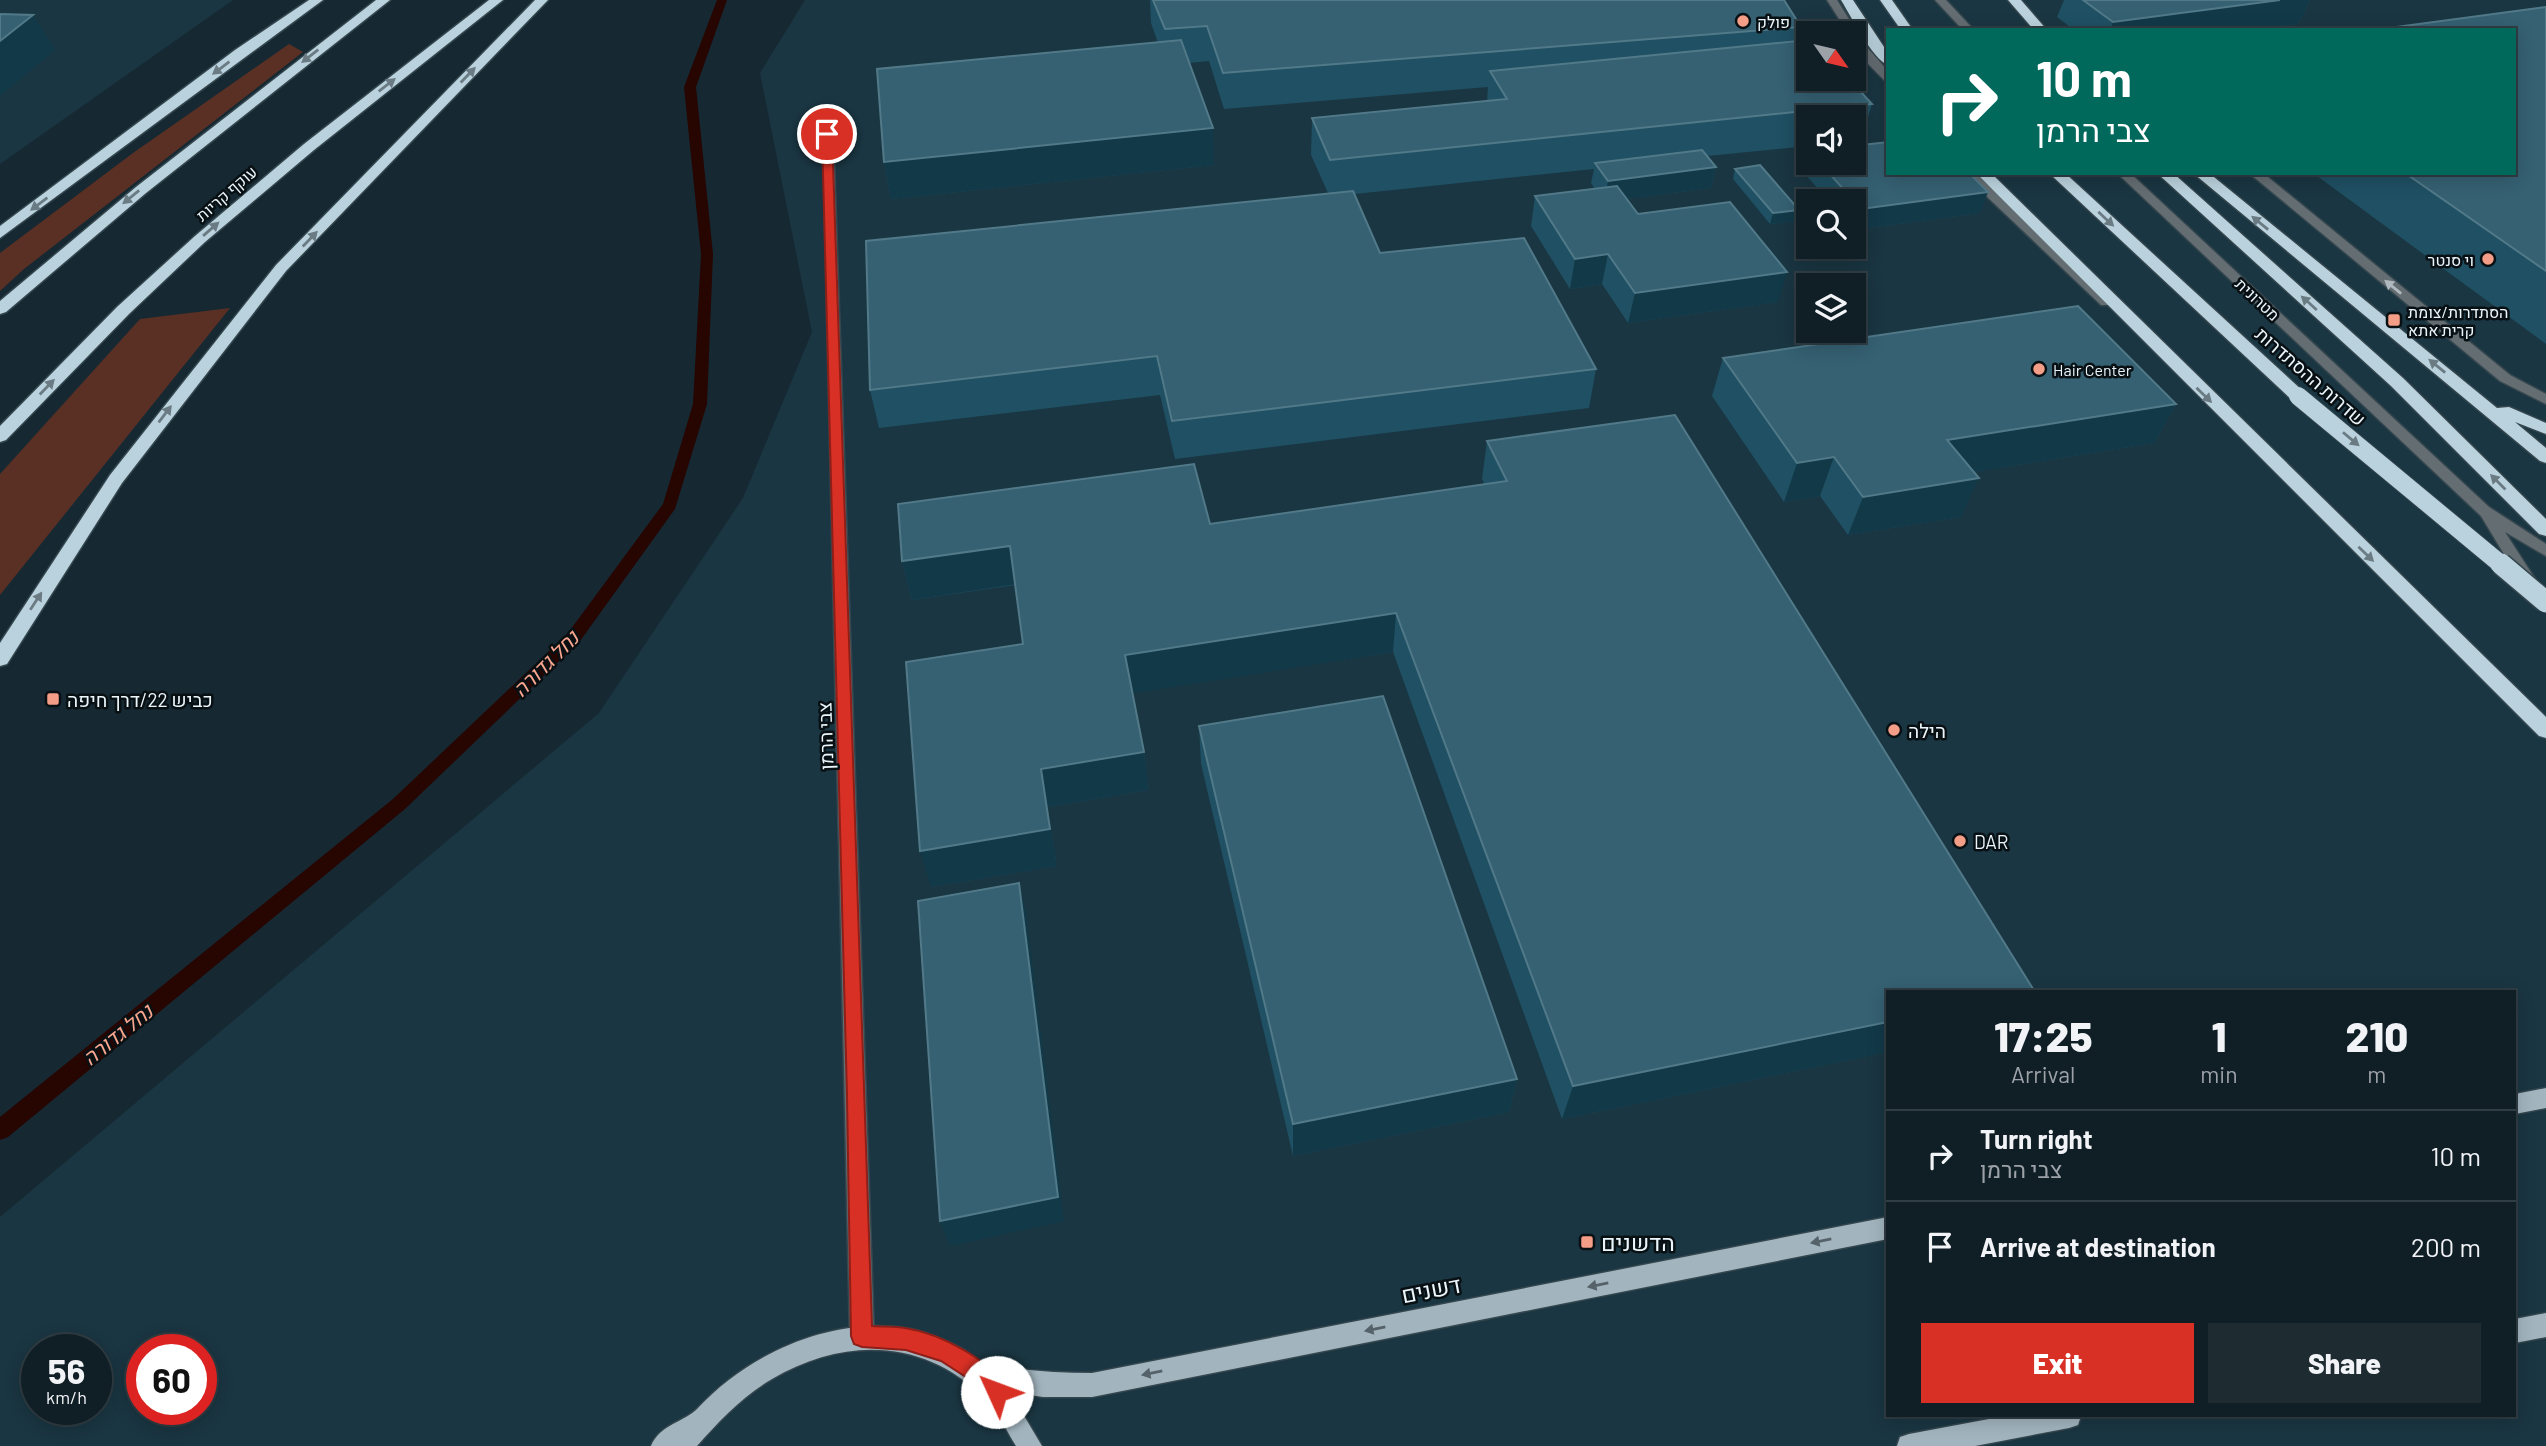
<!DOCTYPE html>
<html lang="en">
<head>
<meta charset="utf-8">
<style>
	body { margin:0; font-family:Barlow,Heebo,sans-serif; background:#1e2c32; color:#f1f3f6; height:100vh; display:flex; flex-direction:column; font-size:26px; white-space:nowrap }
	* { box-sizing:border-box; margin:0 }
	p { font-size:23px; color:#9ca2a7 }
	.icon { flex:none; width:38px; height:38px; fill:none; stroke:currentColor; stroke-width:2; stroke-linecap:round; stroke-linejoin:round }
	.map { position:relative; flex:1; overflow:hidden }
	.sheet { position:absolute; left:1886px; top:990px; width:630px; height:427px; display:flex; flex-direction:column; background:#101f26; border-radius:0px; box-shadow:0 4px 18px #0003,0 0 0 2px #303d43 }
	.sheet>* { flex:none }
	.hud { position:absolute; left:1886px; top:28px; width:630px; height:147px; border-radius:0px; box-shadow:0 4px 18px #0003,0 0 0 2px #303d43; background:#00695c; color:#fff; overflow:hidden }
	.needle { width:46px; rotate:124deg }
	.tools { position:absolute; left:1796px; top:21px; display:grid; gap:14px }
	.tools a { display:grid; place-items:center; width:70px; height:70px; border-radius:0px; background:#101f26; box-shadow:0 4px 18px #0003,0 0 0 2px #303d43; font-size:35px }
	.speed { position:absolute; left:21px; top:1334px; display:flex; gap:14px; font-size:35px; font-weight:700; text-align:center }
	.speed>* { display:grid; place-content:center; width:91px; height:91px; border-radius:50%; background:#101f26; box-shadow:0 4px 18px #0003,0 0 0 2px #303d43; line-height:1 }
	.speed small { font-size:18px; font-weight:400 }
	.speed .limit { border:10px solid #d22; background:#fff; color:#111 }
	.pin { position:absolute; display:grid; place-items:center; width:60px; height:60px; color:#fff; margin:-30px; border:4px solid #fff; border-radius:50%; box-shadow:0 2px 7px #0007 }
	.me { position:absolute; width:77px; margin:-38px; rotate:313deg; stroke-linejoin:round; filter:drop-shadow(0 0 5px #0008) }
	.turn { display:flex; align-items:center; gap:24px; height:147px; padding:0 35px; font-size:32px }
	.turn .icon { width:91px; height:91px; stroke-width:2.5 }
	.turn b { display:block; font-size:49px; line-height:60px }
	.eta { display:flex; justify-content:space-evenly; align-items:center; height:119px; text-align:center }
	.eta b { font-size:42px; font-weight:800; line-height:49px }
	.action { display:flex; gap:14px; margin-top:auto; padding:14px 35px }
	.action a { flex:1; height:80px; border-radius:0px; background:#d93025; color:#fff; font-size:28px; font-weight:800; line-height:80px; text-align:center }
	.action a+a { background:#1e2c32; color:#f1f3f6 }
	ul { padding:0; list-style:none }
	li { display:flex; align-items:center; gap:21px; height:91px; padding:0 35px; border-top:2px solid #303d43 }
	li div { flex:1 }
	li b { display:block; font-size:26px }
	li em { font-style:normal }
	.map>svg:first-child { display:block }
</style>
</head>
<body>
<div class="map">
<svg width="2546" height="1446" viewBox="0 0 2546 1446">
	<rect width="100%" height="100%" fill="#162932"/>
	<g fill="#1a3642" fill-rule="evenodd">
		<path d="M0,0H233L0,164Z"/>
		<path d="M805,0H2546V1446H0V1217L599,713L743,498L812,332L760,73ZM1888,30H2515V173H1888ZM1808,33H1853V79H1808ZM1808,117H1853V163H1808ZM1808,201H1853V247H1808ZM1808,285H1853V331H1808ZM1888,992H2515V1416H1888ZM37,1349H96V1409H37ZM142,1349H201V1409H142Z"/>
	</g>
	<g fill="#5a2f24">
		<path d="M289,44L303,52L24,269L0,291V253L133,153Z"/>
		<path d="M230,308L0,595V474L140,319Z"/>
	</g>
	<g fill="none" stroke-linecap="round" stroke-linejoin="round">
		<path fill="#270500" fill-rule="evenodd" d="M717,0H727L696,87L713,254L707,404L675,509L580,641L405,809L8,1137L0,1140V1117L393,799L568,633L663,504L693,404L701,254L684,87Z"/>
		<g stroke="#34464e" stroke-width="3">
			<g id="lane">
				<path d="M1827,0H1837L1866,46L1888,71V81L1884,80C1872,67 1853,52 1853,33H1848Z"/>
				<path d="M1935,0H1946L1974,30H1963Z"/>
				<path d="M1962,173H1975L2111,299V305H2101Z"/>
				<path d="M2117,173H2130L2489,507L2546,544V556L2505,532L2539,585L2537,589H2525L2481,516Z"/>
				<path d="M2249,173H2263L2510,375L2546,394V404L2500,381Z"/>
			</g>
		</g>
		<g stroke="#34464e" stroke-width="3">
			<path id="street" d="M823,132L833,134L874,1336L870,1344L862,1348L854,1344L850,1336Z"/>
		</g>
		<g stroke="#34464e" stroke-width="3">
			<g id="primary">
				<path d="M2546,1088V1108L2515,1114V1094Z"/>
				<path d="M1888,1217V1239L1092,1397H1043L1010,1392L1042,1446H1016C1007,1432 999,1413 987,1401C927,1338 845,1336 772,1379C743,1396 719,1421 697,1446H651C660,1424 685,1422 698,1408C749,1353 834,1315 910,1329C926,1332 950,1342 964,1350C970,1354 975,1361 981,1364C986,1366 996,1366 1002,1367C1032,1371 1061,1373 1092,1373Z"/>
				<path d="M2546,1313V1337L2515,1343V1319Z"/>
				<path d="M2005,1416H2081L2078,1425L2069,1428L1975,1446H1897L1900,1437L1909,1434Z"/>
			</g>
		</g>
		<g stroke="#34464e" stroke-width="3">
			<g id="highway">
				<path d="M309,0H323L0,238V226L235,50Z"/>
				<path d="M376,0H390L146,193L6,312L0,314V301L136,187Z"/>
				<path d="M489,0H503L314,150L205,242L129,314L6,440L0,442V426L117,307L195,236L304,144Z"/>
				<path d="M535,0H548L286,271L122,483L7,664L0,666V643L110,475L276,265Z"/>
				<path d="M1841,0H1853L1888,53V65C1872,59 1851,16 1841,0Z"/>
				<path d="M1880,0H1892L1913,30H1901Z"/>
				<path d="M2008,0H2021L2047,30H2034Z"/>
				<path d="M1976,173H1991L2546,717V738L2539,736Z"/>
				<path d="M2049,173H2065L2304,392L2307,396L2304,400H2292Z"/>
				<path d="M2157,173H2173L2403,378L2546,519V536L2539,534L2391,386Z"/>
				<path d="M2193,173H2209L2497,408L2509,407L2546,423V434L2515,422L2546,448V463L2540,461Z"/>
			</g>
		</g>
		<use href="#lane" fill="#646d72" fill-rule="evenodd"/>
		<use href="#street" fill="#646d72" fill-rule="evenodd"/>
		<use href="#primary" fill="#a2b5bf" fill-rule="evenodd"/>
		<use href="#highway" fill="#bad2dd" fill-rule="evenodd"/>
		<g stroke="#34464e" stroke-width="20" stroke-linecap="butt">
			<path id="highway-bridge-far1" d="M2298,396L2503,566"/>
		</g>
		<g stroke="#34464e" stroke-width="24" stroke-linecap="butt">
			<path id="highway-bridge" d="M2501,564L2546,602"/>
		</g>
		<use href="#highway-bridge-far1" stroke="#bad2dd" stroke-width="18"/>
		<use href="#highway-bridge" stroke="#bad2dd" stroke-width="21"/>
	</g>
	<g fill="#1f5063">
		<path d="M1150,0H1784L1801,27L1797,41L1872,104L1861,140L1853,141V117H1808V146L1708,156L1716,167L1711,188L1626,199L1638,214L1778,302L1628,323L1602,284L1570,289L1531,226L1535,196L1595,189L1591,183L1594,169L1355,194L1380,253L1596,369L1589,408L1175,459L1160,395L879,428L870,390L1328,193L1311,155L1312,118L1487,101L1488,87L1224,109L1209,61L1189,63L1214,165L891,199L884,162L1158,43L1151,23Z"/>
		<path d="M2064,0H2310L2298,24L2253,30H2074L2057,17Z"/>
		<path d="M2546,7V344L2313,173H2515Z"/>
		<path d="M1808,159V163H1853L1980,213L1854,230L1853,201H1829L1804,173Z"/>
		<path d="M1735,169L1795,221L1770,224L1733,179Z"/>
		<path d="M1723,358L2176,404L2154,443L1973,472L1961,517L1848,535L1820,496L1784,502L1712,396Z"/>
		<path d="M1487,441L1888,992V1052L1562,1119L1393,652L1132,693L1144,752L1148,790L1047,807L1057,866L931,887L1023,644L1015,585L912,600L902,561L1210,524L1485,485L1482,479Z"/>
		<path d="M1199,726L1517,1079L1509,1112L1293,1156L1201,764Z"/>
	</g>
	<g fill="#123948">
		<path d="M2280,0H2310L2298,24L2253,30H2110L2113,22Z"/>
		<path d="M33,15L55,50L0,96V41Z"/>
		<path d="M1213,128L1214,165L891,199L884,162Z"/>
		<path d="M1716,167L1711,188L1604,202L1608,181Z"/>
		<path d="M1988,192L1980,213L1854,230L1861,209Z"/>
		<path d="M1799,210L1795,221L1770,224L1773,213Z"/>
		<path d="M1608,254L1602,284L1570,289L1575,259Z"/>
		<path d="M1787,272L1778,302L1628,323L1635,293Z"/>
		<path d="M2176,404L2154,443L1930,479L1947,440Z"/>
		<path d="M1834,457L1820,496L1784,502L1797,463Z"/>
		<path d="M1979,478L1961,517L1848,535L1863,497Z"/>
		<path d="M1010,546L1017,584L912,600L902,561Z"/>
		<path d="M1396,613L1393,652L1129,694L1125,655Z"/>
		<path d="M1144,752L1148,790L1047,807L1057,866L931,887L920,851L1041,769Z"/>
		<path d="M1019,883L1026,912L1064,1221L950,1246L940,1221Z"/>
		<path d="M1888,1022V1052L1562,1119L1573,1086Z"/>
		<path d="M1517,1079L1509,1112L1293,1156V1124Z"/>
	</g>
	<g fill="#356173" stroke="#517988" stroke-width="2">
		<path d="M1153,0H1784L1801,27L1223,73L1207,26L1165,29Z"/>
		<path d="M2083,0H2280L2113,22Z"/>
		<path d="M2546,7V271L2405,173H2515V30H2374Z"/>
		<path d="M0,14L33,15L0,41Z"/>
		<path d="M1181,40L1213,128L884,162L877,69Z"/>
		<path d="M1808,40V79H1849L1872,104L1330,160L1312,118L1507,99L1490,71Z"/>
		<path d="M1888,142V173H1969L1988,192L1861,209L1820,163H1853V146Z"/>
		<path d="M1702,150L1716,167L1608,181L1595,163Z"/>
		<path d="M1760,165L1799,210L1773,213L1735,169Z"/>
		<path d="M1617,186L1638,214L1730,202L1787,272L1635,293L1608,254L1575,259L1535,196Z"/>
		<path d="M1353,191L1380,253L1524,238L1596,369L1172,421L1157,356L870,390L866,241Z"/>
		<path d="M2078,306L2176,404L1947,440L1979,478L1863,497L1834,457L1797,463L1723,358Z"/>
		<path d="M1675,415L2035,992H1888V1022L1573,1086L1396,613L1125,655L1144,752L1041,769L1050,829L920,851L906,662L1023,644L1010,546L902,561L898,504L1194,464L1210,524L1507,481L1487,441Z"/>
		<path d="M1383,696L1517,1079L1293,1124L1199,726Z"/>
		<path d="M1019,883L1058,1197L940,1221L918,901Z"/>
	</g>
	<defs><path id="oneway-solid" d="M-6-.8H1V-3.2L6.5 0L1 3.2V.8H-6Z" transform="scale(1.75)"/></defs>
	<g fill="#6a7b83">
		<use href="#oneway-solid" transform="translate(310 56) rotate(142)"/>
		<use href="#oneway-solid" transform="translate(221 68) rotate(143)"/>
		<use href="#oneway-solid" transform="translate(468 75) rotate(-46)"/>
		<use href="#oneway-solid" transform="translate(387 85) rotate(-38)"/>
		<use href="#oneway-solid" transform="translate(131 197) rotate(141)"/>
		<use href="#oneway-solid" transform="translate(39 204) rotate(143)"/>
		<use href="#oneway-solid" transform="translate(2106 219) rotate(43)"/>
		<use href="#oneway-solid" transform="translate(2260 223) rotate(-141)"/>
		<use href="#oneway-solid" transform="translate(211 229) rotate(-41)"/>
		<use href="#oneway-solid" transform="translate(310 239) rotate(-46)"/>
		<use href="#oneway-solid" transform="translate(2309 303) rotate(-138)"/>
		<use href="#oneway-solid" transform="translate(2437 366) rotate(-141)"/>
		<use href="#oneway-solid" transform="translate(47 387) rotate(-46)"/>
		<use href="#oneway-solid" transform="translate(2204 395) rotate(44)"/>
		<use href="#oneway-solid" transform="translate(165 414) rotate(-53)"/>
		<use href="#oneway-solid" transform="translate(2351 439) rotate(40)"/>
		<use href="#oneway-solid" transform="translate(2498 482) rotate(-135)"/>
		<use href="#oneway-solid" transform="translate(2366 554) rotate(44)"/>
		<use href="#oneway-solid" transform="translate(36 601) rotate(-57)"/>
	</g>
	<use fill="#aeb8be" href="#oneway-solid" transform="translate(2393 287) rotate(-141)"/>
	<g fill="#55626a">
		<use href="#oneway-solid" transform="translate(1821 1241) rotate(169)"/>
		<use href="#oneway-solid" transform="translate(1598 1285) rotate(169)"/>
		<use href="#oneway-solid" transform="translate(1375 1329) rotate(169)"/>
		<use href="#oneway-solid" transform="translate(1152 1373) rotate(169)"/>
	</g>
	<path fill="#d93025" stroke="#8d1f18" stroke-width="2" d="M827,130L832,134L872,1326C883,1327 894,1326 905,1328C938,1333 994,1360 1008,1392L1005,1400L997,1403L989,1400L975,1383L941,1361L906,1350L862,1347L854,1344L851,1336L847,1096L822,134Z"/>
	<g fill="#f49e87" stroke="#081014" stroke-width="2.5">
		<circle cx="1743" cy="21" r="7"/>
		<circle cx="2488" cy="259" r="7"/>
		<rect x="2387" y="313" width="14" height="14" rx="3.5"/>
		<circle cx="2039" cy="369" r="7"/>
		<rect x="46" y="692" width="14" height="14" rx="3.5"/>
		<circle cx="1894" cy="730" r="7"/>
		<circle cx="1960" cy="841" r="7"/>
		<rect x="1580" y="1235" width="14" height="14" rx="3.5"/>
	</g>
	<g text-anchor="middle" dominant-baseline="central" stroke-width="5" stroke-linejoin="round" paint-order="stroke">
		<g font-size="16" fill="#eaf6fc" stroke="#081014" text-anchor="start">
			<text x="1757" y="21">פולק</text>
			<text x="2474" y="259" text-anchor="end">וי סנטר</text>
			<text x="2408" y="311">הסתדרות/צומת<tspan x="2408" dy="18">קרית אתא</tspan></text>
			<text x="2053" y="369">Hair Center</text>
		</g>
		<g font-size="16" fill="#eaf6fc" stroke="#081014">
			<text transform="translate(226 193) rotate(-41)">עוקף קריות</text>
			<text transform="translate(2258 299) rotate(43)">מטרונית</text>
		</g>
		<g font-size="19" fill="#eaf6fc" stroke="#081014">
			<text transform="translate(2311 376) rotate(41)">שדרות ההסתדרות</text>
			<text transform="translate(825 736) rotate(-92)">צבי הרמן</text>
		</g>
		<g font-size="19" fill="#eaf6fc" stroke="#081014" text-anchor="start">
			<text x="67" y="699">כביש 22/דרך חיפה</text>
			<text x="1908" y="730">הילה</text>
			<text x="1974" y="841">DAR</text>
		</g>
		<g font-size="21" font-style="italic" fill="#fba68e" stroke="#081014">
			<text transform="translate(545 663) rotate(-45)">נחל גדורה</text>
			<text transform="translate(117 1034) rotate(-39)">נחל גדורה</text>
		</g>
		<g font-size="23" fill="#eaf6fc" stroke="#081014" text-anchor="start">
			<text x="1601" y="1242">הדשנים</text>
		</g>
		<g font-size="23" fill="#eaf6fc" stroke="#081014">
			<text transform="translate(1431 1289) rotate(-11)">דשנים</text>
		</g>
	</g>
</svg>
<div class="tools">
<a><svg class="needle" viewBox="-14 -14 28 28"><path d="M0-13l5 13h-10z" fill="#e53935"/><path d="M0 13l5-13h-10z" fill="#9ca2a7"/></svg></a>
<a><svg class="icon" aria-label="sound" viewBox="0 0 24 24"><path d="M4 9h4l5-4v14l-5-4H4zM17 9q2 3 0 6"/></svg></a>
<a><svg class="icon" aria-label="search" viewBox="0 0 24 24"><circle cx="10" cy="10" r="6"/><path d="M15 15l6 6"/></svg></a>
<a><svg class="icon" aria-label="layers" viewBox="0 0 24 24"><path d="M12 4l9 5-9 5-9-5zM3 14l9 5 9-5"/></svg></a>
</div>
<div class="speed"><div>56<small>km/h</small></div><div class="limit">60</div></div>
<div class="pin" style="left:827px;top:134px;background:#d93025"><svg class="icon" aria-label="arrive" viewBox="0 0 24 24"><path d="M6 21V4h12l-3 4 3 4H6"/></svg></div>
<svg class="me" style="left:997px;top:1392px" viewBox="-20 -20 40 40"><circle r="19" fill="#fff"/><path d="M0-13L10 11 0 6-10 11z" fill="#d93025"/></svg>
<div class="hud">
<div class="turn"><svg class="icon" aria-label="right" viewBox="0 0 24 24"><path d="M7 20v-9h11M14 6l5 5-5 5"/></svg><div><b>10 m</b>צבי הרמן</div></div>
</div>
<section class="sheet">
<div class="eta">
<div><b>17:25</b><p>Arrival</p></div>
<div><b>1</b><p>min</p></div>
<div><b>210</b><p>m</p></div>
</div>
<ul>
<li><svg class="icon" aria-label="right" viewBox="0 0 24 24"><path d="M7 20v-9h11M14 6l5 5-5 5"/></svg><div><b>Turn right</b><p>צבי הרמן</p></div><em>10 m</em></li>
<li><svg class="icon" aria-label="arrive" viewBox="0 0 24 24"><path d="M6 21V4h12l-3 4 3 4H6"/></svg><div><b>Arrive at destination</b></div><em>200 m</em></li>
</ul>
<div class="action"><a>Exit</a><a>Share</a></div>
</section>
</div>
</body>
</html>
